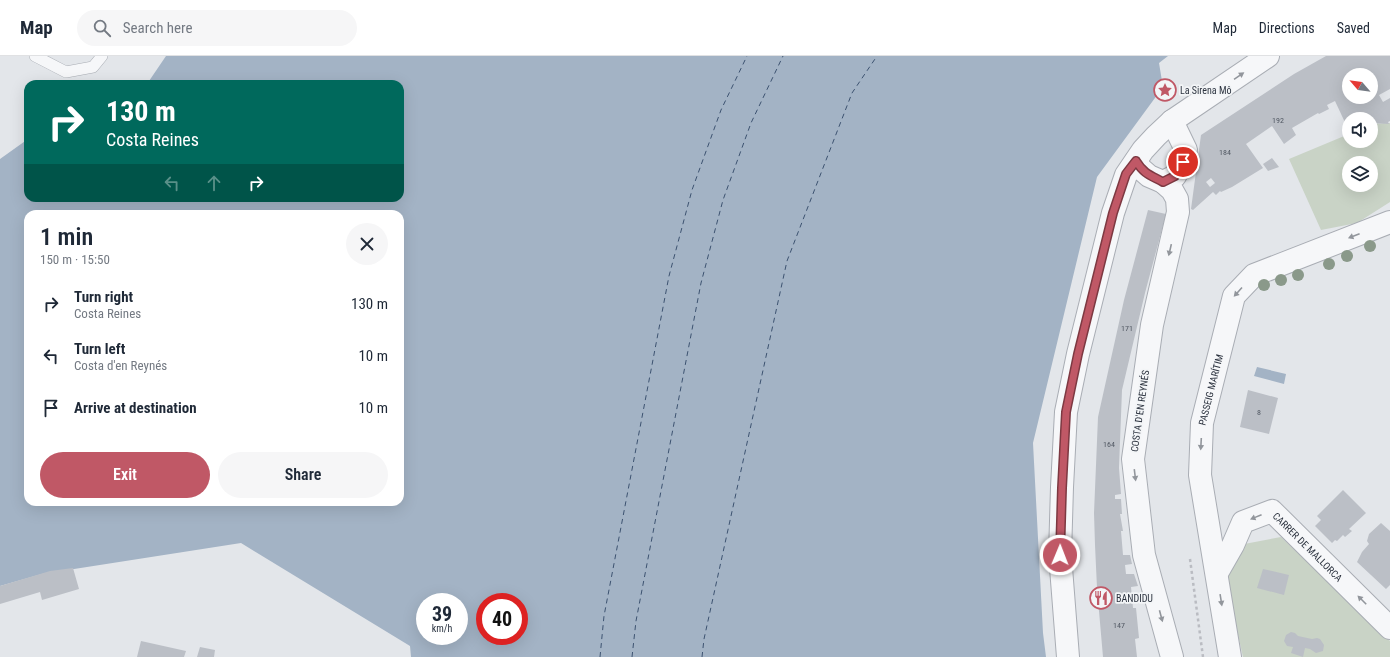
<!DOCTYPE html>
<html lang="en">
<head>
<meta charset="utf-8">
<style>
	body { margin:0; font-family:"Roboto Condensed",sans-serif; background:#f6f6f7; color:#1f2937; height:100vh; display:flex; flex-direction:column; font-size:15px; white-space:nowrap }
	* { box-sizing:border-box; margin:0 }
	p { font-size:13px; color:#747a83 }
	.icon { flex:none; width:22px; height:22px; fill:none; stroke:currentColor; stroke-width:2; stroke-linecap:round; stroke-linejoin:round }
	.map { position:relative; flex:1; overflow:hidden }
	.side { position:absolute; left:24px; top:154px; width:380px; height:296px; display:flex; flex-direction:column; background:#fff; border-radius:12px; box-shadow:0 4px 16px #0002 }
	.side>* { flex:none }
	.guide { position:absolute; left:24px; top:24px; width:380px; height:122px; border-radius:12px; box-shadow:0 4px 16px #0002; background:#00695c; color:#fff; overflow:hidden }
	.needle { width:26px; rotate:298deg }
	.fabs { position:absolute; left:1342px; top:12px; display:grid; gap:8px }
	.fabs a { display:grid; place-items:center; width:36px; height:36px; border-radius:50%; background:#fff; box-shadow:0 4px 16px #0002; font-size:20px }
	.speed { position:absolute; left:416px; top:537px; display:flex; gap:8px; font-size:20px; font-weight:700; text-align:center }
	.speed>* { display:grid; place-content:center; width:52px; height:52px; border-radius:50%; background:#fff; box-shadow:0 4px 16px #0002; line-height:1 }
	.speed small { font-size:10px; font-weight:400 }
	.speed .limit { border:6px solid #d22; background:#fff; color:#111 }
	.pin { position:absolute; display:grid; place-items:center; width:34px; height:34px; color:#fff; margin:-17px; border:2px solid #fff; border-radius:50%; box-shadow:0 1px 4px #0007 }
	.me { position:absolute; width:44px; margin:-22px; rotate:1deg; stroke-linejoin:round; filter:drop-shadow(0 0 3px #0008) }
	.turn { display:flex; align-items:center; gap:14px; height:84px; padding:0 16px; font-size:18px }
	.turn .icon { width:52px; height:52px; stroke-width:2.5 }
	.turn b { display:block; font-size:28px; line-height:34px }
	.lanes { display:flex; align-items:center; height:38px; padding:0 16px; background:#0003; justify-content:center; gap:20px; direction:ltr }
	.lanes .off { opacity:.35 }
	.round { display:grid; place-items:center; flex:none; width:42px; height:42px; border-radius:21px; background:#f6f6f7 }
	.headline { display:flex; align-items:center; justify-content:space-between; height:68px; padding:0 16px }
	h1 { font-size:24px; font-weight:600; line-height:30px }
	.button { display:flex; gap:8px; margin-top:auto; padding:8px 16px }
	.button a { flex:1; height:46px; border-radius:24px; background:#c05866; color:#fff; font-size:16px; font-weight:600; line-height:46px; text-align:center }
	.button a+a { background:#f6f6f7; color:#1f2937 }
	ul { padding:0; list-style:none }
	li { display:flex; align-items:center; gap:12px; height:52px; padding:0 16px }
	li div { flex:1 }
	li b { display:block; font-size:15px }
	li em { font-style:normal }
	header { display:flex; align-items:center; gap:24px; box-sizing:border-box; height:56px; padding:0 20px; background:#fff; border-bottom:1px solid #e0e1e3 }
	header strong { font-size:19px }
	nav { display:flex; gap:22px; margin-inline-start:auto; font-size:14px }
	.search { width:280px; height:36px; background:#f6f6f7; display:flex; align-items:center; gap:10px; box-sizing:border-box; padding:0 14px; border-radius:22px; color:#747a83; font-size:15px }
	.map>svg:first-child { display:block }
</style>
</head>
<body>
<header>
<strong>Map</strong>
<div class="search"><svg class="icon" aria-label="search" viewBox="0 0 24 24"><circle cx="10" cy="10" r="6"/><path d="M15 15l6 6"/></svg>Search here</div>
<nav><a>Map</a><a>Directions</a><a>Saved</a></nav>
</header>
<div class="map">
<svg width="1390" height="601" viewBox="0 0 1390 601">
	<rect width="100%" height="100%" fill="#e3e6ea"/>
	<g fill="#c9d3c6" fill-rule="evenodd">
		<path d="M1390,67V146L1357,167L1321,174L1289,103L1349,78V85H1371V68ZM1349,107H1371V129H1349Z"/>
		<path d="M1281,481L1390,585V601H1243L1232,552L1227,515L1239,489Z"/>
	</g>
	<g fill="#a3b3c5" fill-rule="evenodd">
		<path d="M166,0H1168L1159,7L1163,31L1097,121L1033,387L1043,577L1046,601H411L410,590L241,487L42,518L0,530V103L28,83V142H400V28H147ZM28,158H400V446H28ZM425,546H459V580H425ZM485,546H519V580H485Z"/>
		<path d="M1257,311L1286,318L1284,328L1254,320Z"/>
	</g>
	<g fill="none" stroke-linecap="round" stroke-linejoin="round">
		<g stroke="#3c5270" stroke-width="1" stroke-dasharray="5 4" stroke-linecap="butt">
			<path d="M600,601L604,560L669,220L692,134L721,54L747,0"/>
			<path d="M632,601L636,565L701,227L723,144L751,67L783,0"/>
			<path d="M702,601L704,583L787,205L852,37L877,0"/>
		</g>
	</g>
	<g fill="#bbbfc6" fill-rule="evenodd">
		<path d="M1326,0H1390V33L1379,39L1383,46L1390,42V65L1388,66L1389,68L1371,67V63H1349V75L1335,45L1327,49L1329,53L1319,58L1318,57L1292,72L1296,79L1284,88L1272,70L1246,88L1263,112L1232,131L1221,136L1220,135L1216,139L1213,136L1193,154L1191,153L1201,79L1294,18ZM1349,19H1371V41H1349ZM1211,122L1215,127L1210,131L1206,126Z"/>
		<path d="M1272,102L1279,111L1268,115L1263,108Z"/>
		<path d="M1148,154L1166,158L1145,237L1122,334L1119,412L1121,438L1115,439V443H1121L1122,458H1120L1123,475H1121L1123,499H1130L1132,508L1125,509L1126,518H1134L1138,530L1131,531L1133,552H1136L1139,582L1135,583L1137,601H1103L1097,532L1095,489L1094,457L1098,361L1124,244Z"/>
		<path d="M1248,334L1278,342L1269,378L1240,371Z"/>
		<path d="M1343,434L1366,457L1349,473L1352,475L1345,481L1343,479L1337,485L1335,484L1332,487L1315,470L1321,464L1317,460Z"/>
		<path d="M1381,467L1390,475V529L1386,533L1357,506L1362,496L1369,488L1367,485L1369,478Z"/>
		<path d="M73,512L79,533L42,544L40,536L0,548V530L50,515Z"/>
		<path d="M1263,513L1289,519L1284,539L1257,532Z"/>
		<path d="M1291,576L1295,577L1298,580L1312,583L1317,582L1320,583L1324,589L1323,595L1316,597L1310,593L1305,592L1303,601L1291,597L1293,591L1287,590L1284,585L1286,579Z"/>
		<path d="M141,585L186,595L184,601H137Z"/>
		<path d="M200,591L215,594L214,601H197Z"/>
	</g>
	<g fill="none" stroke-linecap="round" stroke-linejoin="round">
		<g stroke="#a9adb4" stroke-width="12">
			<path id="service" d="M35,0L66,16L93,11L102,0"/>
		</g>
		<g stroke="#a9adb4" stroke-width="24">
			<g id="minor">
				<path d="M1136,105L1141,113L1149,120L1163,126L1172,134L1177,143L1178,156L1152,269L1133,403L1144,499L1172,601"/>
				<path d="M1163,126L1175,120L1183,105L1186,94L1172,65"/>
				<path id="s1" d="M1217,517L1233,489L1243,466L1272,455L1390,572"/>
				<path id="s2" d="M1230,601L1200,419L1202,367L1234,240L1254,219L1390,166"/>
			</g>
		</g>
		<g stroke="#a9adb4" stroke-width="24">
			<path id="tertiary" d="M1068,601L1060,499L1062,431L1066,356L1078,298L1113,157L1126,119L1143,94L1156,80L1172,65L1268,0"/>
		</g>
		<path stroke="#babcc2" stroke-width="2.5" stroke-dasharray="3 3" stroke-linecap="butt" d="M1190,503L1203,601"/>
		<use href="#service" stroke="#f6f7f9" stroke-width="11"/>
		<use href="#minor" stroke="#f6f7f9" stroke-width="22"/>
		<use href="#tertiary" stroke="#f6f7f9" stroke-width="22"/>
	</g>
	<g fill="#8a998a">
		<circle cx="1370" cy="190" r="6"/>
		<circle cx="1347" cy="200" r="6"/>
		<circle cx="1329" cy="208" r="6"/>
		<circle cx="1298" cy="219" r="6"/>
		<circle cx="1281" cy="224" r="6"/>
		<circle cx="1264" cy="229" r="6"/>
	</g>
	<defs><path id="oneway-solid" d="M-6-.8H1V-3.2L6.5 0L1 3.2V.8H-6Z"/></defs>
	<g fill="#92969c">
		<use href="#oneway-solid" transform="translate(1239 20) rotate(-34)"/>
		<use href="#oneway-solid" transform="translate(1354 180) rotate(159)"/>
		<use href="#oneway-solid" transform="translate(1170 194) rotate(103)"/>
		<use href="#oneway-solid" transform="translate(1238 236) rotate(132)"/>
		<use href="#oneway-solid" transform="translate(1201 388) rotate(93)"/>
		<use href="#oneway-solid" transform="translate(1135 419) rotate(83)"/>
		<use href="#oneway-solid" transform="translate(1256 461) rotate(158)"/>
		<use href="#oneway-solid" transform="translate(1221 544) rotate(81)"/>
		<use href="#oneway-solid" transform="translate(1362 544) rotate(-135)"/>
		<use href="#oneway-solid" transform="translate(1161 560) rotate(75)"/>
	</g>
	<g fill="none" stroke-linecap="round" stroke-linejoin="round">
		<g stroke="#7d3942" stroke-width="10">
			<path id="route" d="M1060,499L1062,432L1066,356L1078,298L1113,157L1126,118L1136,105C1144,118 1150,119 1163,126L1175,120L1183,106"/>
		</g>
		<use href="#route" stroke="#c05866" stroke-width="7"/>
	</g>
	<defs>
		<g id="sight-ring" transform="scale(1.15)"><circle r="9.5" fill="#f3f5f7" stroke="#c05866" stroke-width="1.5"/><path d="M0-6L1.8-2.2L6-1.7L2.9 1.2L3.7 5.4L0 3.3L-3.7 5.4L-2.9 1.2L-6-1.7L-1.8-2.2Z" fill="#c05866"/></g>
		<g id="restaurant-ring" transform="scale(1.15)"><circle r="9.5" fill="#f3f5f7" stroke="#c05866" stroke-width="1.5"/><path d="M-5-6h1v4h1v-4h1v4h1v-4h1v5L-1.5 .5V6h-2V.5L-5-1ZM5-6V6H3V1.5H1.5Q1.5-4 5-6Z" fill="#c05866"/></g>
	</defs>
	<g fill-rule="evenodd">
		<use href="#sight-ring" x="1165" y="34"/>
		<use href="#restaurant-ring" x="1101" y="542"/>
	</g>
	<g text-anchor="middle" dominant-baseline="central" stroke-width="3.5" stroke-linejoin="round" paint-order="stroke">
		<g font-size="8" fill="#505762">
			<text x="1278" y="64">192</text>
			<text x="1225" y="96">184</text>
			<text x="1127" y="272">171</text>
			<text x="1259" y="356">8</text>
			<text x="1109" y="388">164</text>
			<text x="1119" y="569">147</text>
		</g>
		<g font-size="10" fill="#2d3440" stroke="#f3f5f7" text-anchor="start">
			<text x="1180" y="34">La Sirena Mô</text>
			<text x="1116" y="542">BANDIDU</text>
		</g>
		<g font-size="10" fill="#2d3440" stroke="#f3f5f7">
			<text stroke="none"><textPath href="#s2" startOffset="271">PASSEIG MARÍTIM</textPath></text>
			<text transform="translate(1140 355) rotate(-82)">COSTA D'EN REYNÉS</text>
			<text stroke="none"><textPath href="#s1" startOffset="139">CARRER DE MALLORCA</textPath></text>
		</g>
	</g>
</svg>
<div class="fabs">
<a><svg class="needle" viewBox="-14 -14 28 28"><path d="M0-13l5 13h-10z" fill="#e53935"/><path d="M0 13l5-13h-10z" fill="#747a83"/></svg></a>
<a><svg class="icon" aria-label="sound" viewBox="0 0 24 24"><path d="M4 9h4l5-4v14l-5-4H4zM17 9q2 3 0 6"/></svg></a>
<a><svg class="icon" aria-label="layers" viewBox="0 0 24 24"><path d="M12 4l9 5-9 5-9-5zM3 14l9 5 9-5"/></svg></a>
</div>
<div class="speed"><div>39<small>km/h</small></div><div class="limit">40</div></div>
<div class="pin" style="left:1183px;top:106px;background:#d93025"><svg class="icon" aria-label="arrive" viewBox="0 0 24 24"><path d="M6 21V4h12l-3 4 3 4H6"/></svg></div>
<svg class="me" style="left:1060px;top:499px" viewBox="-20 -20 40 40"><circle r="17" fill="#c05866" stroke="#fff" stroke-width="3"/><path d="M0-11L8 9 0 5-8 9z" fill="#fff"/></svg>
<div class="guide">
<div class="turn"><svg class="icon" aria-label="right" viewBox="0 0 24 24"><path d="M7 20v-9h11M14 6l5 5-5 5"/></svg><div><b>130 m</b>Costa Reines</div></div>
<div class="lanes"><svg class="icon off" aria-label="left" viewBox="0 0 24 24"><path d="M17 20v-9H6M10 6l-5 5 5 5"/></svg><svg class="icon off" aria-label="ahead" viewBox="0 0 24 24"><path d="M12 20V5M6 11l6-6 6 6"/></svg><svg class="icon" aria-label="right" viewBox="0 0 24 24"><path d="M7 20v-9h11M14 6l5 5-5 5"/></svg></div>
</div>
<section class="side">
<div class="headline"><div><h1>1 min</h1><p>150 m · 15:50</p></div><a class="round"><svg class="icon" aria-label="close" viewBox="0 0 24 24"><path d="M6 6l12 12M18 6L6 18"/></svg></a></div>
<ul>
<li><svg class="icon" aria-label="right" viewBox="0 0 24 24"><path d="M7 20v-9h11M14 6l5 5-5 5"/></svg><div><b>Turn right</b><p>Costa Reines</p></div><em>130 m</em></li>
<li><svg class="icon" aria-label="left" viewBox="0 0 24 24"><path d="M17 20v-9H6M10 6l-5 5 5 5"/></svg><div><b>Turn left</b><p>Costa d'en Reynés</p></div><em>10 m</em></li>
<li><svg class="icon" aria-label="arrive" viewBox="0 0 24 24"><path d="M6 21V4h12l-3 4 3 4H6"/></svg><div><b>Arrive at destination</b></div><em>10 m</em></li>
</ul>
<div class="button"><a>Exit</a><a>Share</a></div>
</section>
</div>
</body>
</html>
